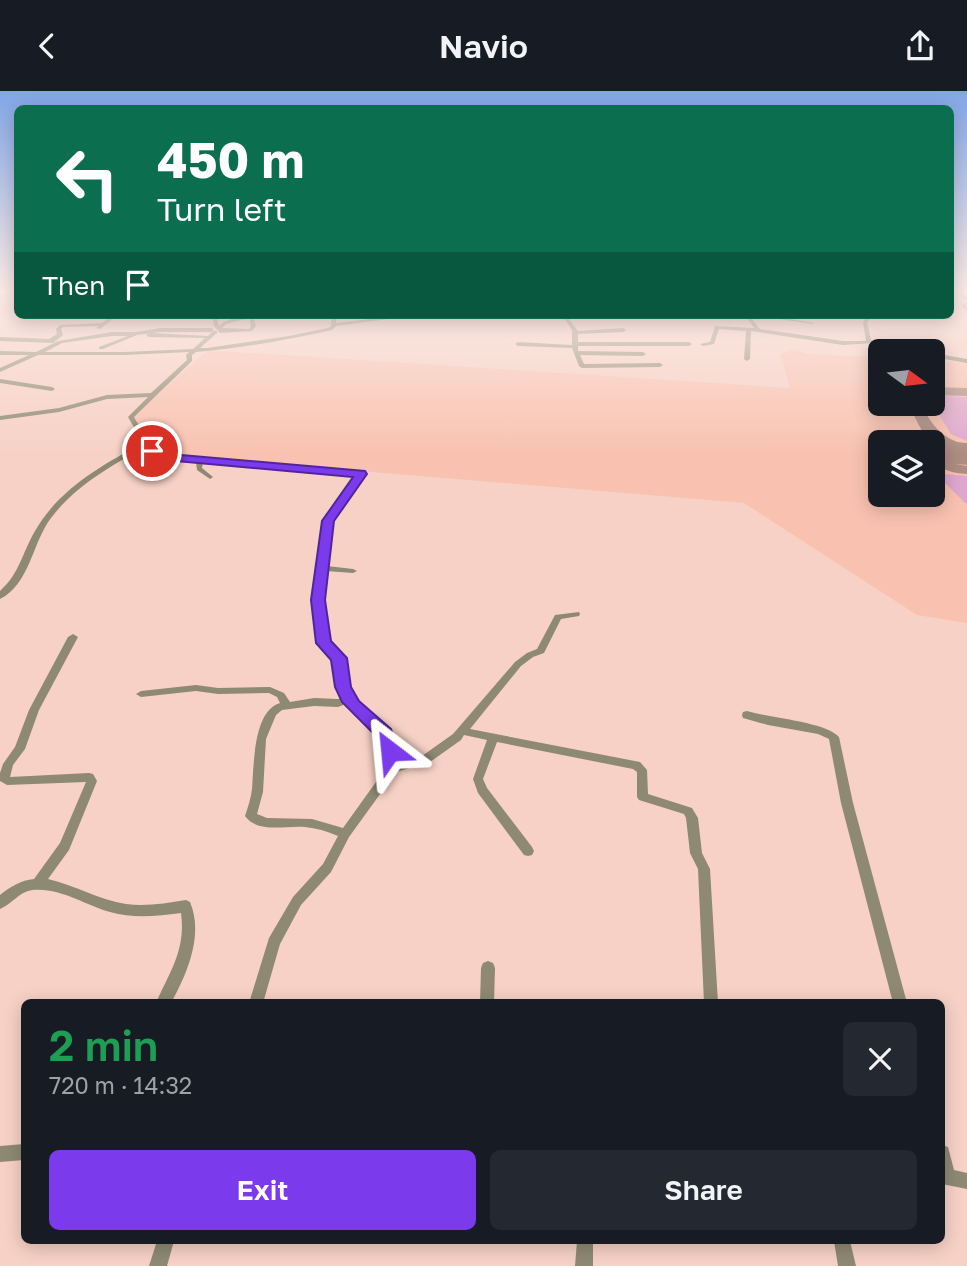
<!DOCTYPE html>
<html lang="en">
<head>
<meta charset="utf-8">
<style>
	body { margin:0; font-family:"Golos Text",sans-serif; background:#242831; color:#f1f3f6; height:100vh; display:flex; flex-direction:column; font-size:26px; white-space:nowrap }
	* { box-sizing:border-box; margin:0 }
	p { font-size:23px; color:#9ea1a6 }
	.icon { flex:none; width:38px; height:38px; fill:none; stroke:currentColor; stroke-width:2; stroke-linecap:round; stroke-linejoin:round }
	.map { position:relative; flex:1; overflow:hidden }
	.drawer { position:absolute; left:21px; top:908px; width:924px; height:245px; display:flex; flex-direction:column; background:#171b24; border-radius:10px; box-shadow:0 4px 18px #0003 }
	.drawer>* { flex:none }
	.top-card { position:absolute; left:14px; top:14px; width:940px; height:214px; border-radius:10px; box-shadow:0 4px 18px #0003; background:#0b6e4f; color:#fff; overflow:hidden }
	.needle { width:46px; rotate:105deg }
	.fabs { position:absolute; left:868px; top:248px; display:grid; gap:14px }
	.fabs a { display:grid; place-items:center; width:77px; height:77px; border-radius:10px; background:#171b24; box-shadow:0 4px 18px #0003; font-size:35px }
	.pin { position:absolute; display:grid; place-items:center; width:60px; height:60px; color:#fff; margin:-30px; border:4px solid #fff; border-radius:50%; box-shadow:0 2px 7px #0007 }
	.me { position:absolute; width:77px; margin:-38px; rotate:331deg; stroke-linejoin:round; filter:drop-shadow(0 0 5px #0008) }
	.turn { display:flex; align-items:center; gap:24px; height:147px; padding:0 28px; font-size:32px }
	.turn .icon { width:91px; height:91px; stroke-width:2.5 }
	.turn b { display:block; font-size:49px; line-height:60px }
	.then { display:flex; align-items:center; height:66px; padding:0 28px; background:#0003; gap:14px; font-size:26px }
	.round { display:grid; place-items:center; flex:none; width:74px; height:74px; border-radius:10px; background:#242831 }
	.overview { display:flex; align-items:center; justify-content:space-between; height:119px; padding:0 28px }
	h1 { font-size:42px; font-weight:600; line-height:52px; color:#1e9e55 }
	.primary-button { display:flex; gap:14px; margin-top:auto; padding:14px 28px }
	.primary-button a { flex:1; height:80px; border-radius:10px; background:#7c3aed; color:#fff; font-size:28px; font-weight:600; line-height:80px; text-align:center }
	.primary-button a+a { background:#242831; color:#f1f3f6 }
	header { display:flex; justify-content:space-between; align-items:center; height:91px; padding:0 28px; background:#171b24; font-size:32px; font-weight:600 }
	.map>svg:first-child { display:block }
</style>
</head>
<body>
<header><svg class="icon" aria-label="back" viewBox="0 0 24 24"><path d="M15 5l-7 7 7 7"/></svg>Navio<svg class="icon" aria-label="share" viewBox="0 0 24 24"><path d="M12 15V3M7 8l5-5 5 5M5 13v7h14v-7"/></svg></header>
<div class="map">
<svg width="967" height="1175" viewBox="0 0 967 1175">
	<rect width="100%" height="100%" fill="#f7d1c5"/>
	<path fill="#f9c2b0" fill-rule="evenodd" d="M796,258L807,263L880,266V313H933V270L967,272V532L917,524L744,412L156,363L134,325L208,259L790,297L780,263ZM880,352H933V404H880Z"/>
	<g fill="#dfa7cd">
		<path d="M944,305L967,306V350L951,343L933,314L935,308Z"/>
		<path d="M935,382L967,385V413L964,411Z"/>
	</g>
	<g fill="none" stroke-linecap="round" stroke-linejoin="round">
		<g fill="#ad8d82" fill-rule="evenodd">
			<path d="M933,296L967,297V305L933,304Z"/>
			<path d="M908,313H921C932,335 942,348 967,354V360L947,364L956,373L967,375V383C953,382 935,379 933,363L941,355L922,340Z"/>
		</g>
		<path fill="#ad8d82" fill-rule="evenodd" d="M933,349L967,352V374L933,371V352H921Z"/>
		<g fill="#8e8972" fill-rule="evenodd">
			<path d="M955,199H959L967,206V210Z"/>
			<path d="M967,211L966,215L967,220L961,215Z"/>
			<path d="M113,224H118L100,238L96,237L98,235L63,236L61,238L63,244L53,252L0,250V246L49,248L57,243L56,238L60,234L102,232Z"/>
			<path d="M212,224H216L219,235C228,226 248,224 260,224L226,233L222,237L249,238L251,235L250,229L252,228L254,229L256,235L252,240L220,242L214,235Z"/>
			<path d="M332,224H336V232L404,224H418L336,235L332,239C287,249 242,257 196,261L192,264V270L134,326L156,363L363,382L364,383L332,430L327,475L353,478L357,480L353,482L326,480L322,499L328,551L344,567L348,596L356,608L355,610L389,640L396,673L422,665L453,643L515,571L527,562L537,558L555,524L579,521L580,523L579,525L561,528L544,562L533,566L521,575L470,638L640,671L647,679L648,703L692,717L698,727L702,762L710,778L718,912H704L698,778L690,762L686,727L684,723L639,709L637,706V681L633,678L497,651L483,688L487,697L532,756L534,760L532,764L528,765L524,764L478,702L473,688L487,649L464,644L461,649L430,671L396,681L349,746L331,781L301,814L280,853L263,912H249L269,847L293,806L323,773L338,745C327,740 316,737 305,736C286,734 258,743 245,725C248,716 251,707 252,698C254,674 253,620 280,612L277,606L269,602L218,603L196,600L141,606L136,603L141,600L196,594L218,597L270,596L284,602L290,611L314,607L338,608L345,606L338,596L334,568L319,552L314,499L321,463L324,430L356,385L203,371L202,377L213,386L210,388L197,379L196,371L152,366L145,356C111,375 75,395 51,427C32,452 30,493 0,508V500C20,482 22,462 35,440C59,398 102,374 143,352L128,326L148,306L107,308L59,321L0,329V325L59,317L107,304L151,302L187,269L186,264L189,261L124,264H38L0,281V277L29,264H0V260L36,261L58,250L112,241H136L161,237H211L214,239L211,241H161L137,244L103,258H99V256L128,245H112L62,252L45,261H124L193,258L205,247L149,246L146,244L149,242L208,245L213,240H217V242L200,257H207L289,245L328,237L331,235ZM346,613L380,645L386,677L343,737L312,728L267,727L257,723L263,701L266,648L276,624L282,619L314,615L338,616Z"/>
			<path d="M562,224H566L578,240L623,237L626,239L623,241L578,243V251H689L692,253L689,255H578V260L643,261L646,263L643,265L580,264L584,273L660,272L663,274L660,276L582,277L579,275L572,257L518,255L515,253L518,251L572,254V239Z"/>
			<path d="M745,224H749L760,238L843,250H866L863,231L868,224H873L867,231L871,249L925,261H914L873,252L843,254L751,240L750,268L747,270L744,268L746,240L719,238L714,253L703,255L700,253L710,251L715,235L754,237Z"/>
			<path d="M754,224H766L814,232L812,233Z"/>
			<path d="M887,224L950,226L952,227L950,228L889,225Z"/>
			<path d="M933,262L967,268V272L933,266Z"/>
			<path d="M0,288L52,296L55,298L52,300L0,292Z"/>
			<path d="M73,543L78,546L39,619L25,658L13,674L10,686L89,682L93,683L97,690L69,759L48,788C75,794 99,809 126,813C146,816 166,812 186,809L190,811C204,844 187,883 171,912H156C170,880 186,859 181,822C157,825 134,828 110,821C85,814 60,796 32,799C19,801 12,813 0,818V804C10,796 21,789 34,788L60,752L86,691L7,694L0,690V682L3,673L15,656L29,619L68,546Z"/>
			<path d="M747,620C770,627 826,631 839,646L853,712L907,912H893L841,712L829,648L818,643L768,634L743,627L742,624L743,621Z"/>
			<path d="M488,870L493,872L495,877L494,912H480L481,877L483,872Z"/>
			<path d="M24,1053V1069L0,1071V1055Z"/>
			<path d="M942,1054L948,1056L954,1079L967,1082V1098L942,1093Z"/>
			<path d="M157,1150H174L167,1175H149Z"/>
			<path d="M577,1150H593V1175H575Z"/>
			<path d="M834,1150H850L856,1175H838Z"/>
		</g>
	</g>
	<linearGradient id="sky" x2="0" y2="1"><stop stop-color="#82a6e7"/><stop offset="0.55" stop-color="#fbeae5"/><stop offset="1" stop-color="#fbeae5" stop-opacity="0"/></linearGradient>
	<rect width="967" height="363" fill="url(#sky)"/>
	<path fill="#7c3aed" stroke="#51269a" stroke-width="2" d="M152,356L158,362L365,380L367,383L334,430L325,509L331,550L347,567L351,596L359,610L391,638L398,660L396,665H384L377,646L342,611L335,596L331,569L316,552L311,509L322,430L353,386L154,368L150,367L146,360Z"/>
</svg>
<div class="fabs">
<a><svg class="needle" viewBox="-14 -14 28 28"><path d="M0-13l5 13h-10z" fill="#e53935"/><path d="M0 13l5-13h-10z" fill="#9ea1a6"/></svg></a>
<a><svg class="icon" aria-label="layers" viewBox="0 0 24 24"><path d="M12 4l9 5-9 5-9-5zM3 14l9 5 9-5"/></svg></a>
</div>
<div class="pin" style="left:152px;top:360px;background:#d93025"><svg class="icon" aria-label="arrive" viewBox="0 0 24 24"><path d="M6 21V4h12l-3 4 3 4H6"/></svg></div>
<svg class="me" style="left:390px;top:660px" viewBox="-20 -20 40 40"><path d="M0-17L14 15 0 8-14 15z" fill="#7c3aed" stroke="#fff" stroke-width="4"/></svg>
<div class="top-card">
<div class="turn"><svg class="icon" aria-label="left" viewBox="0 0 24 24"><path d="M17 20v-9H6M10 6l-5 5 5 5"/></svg><div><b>450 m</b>Turn left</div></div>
<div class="then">Then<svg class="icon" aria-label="arrive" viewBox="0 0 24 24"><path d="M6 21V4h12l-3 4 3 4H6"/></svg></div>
</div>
<section class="drawer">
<div class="overview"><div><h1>2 min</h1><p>720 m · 14:32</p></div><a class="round"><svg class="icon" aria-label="close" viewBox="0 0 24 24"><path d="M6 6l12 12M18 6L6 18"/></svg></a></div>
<div class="primary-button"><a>Exit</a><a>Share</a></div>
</section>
</div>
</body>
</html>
